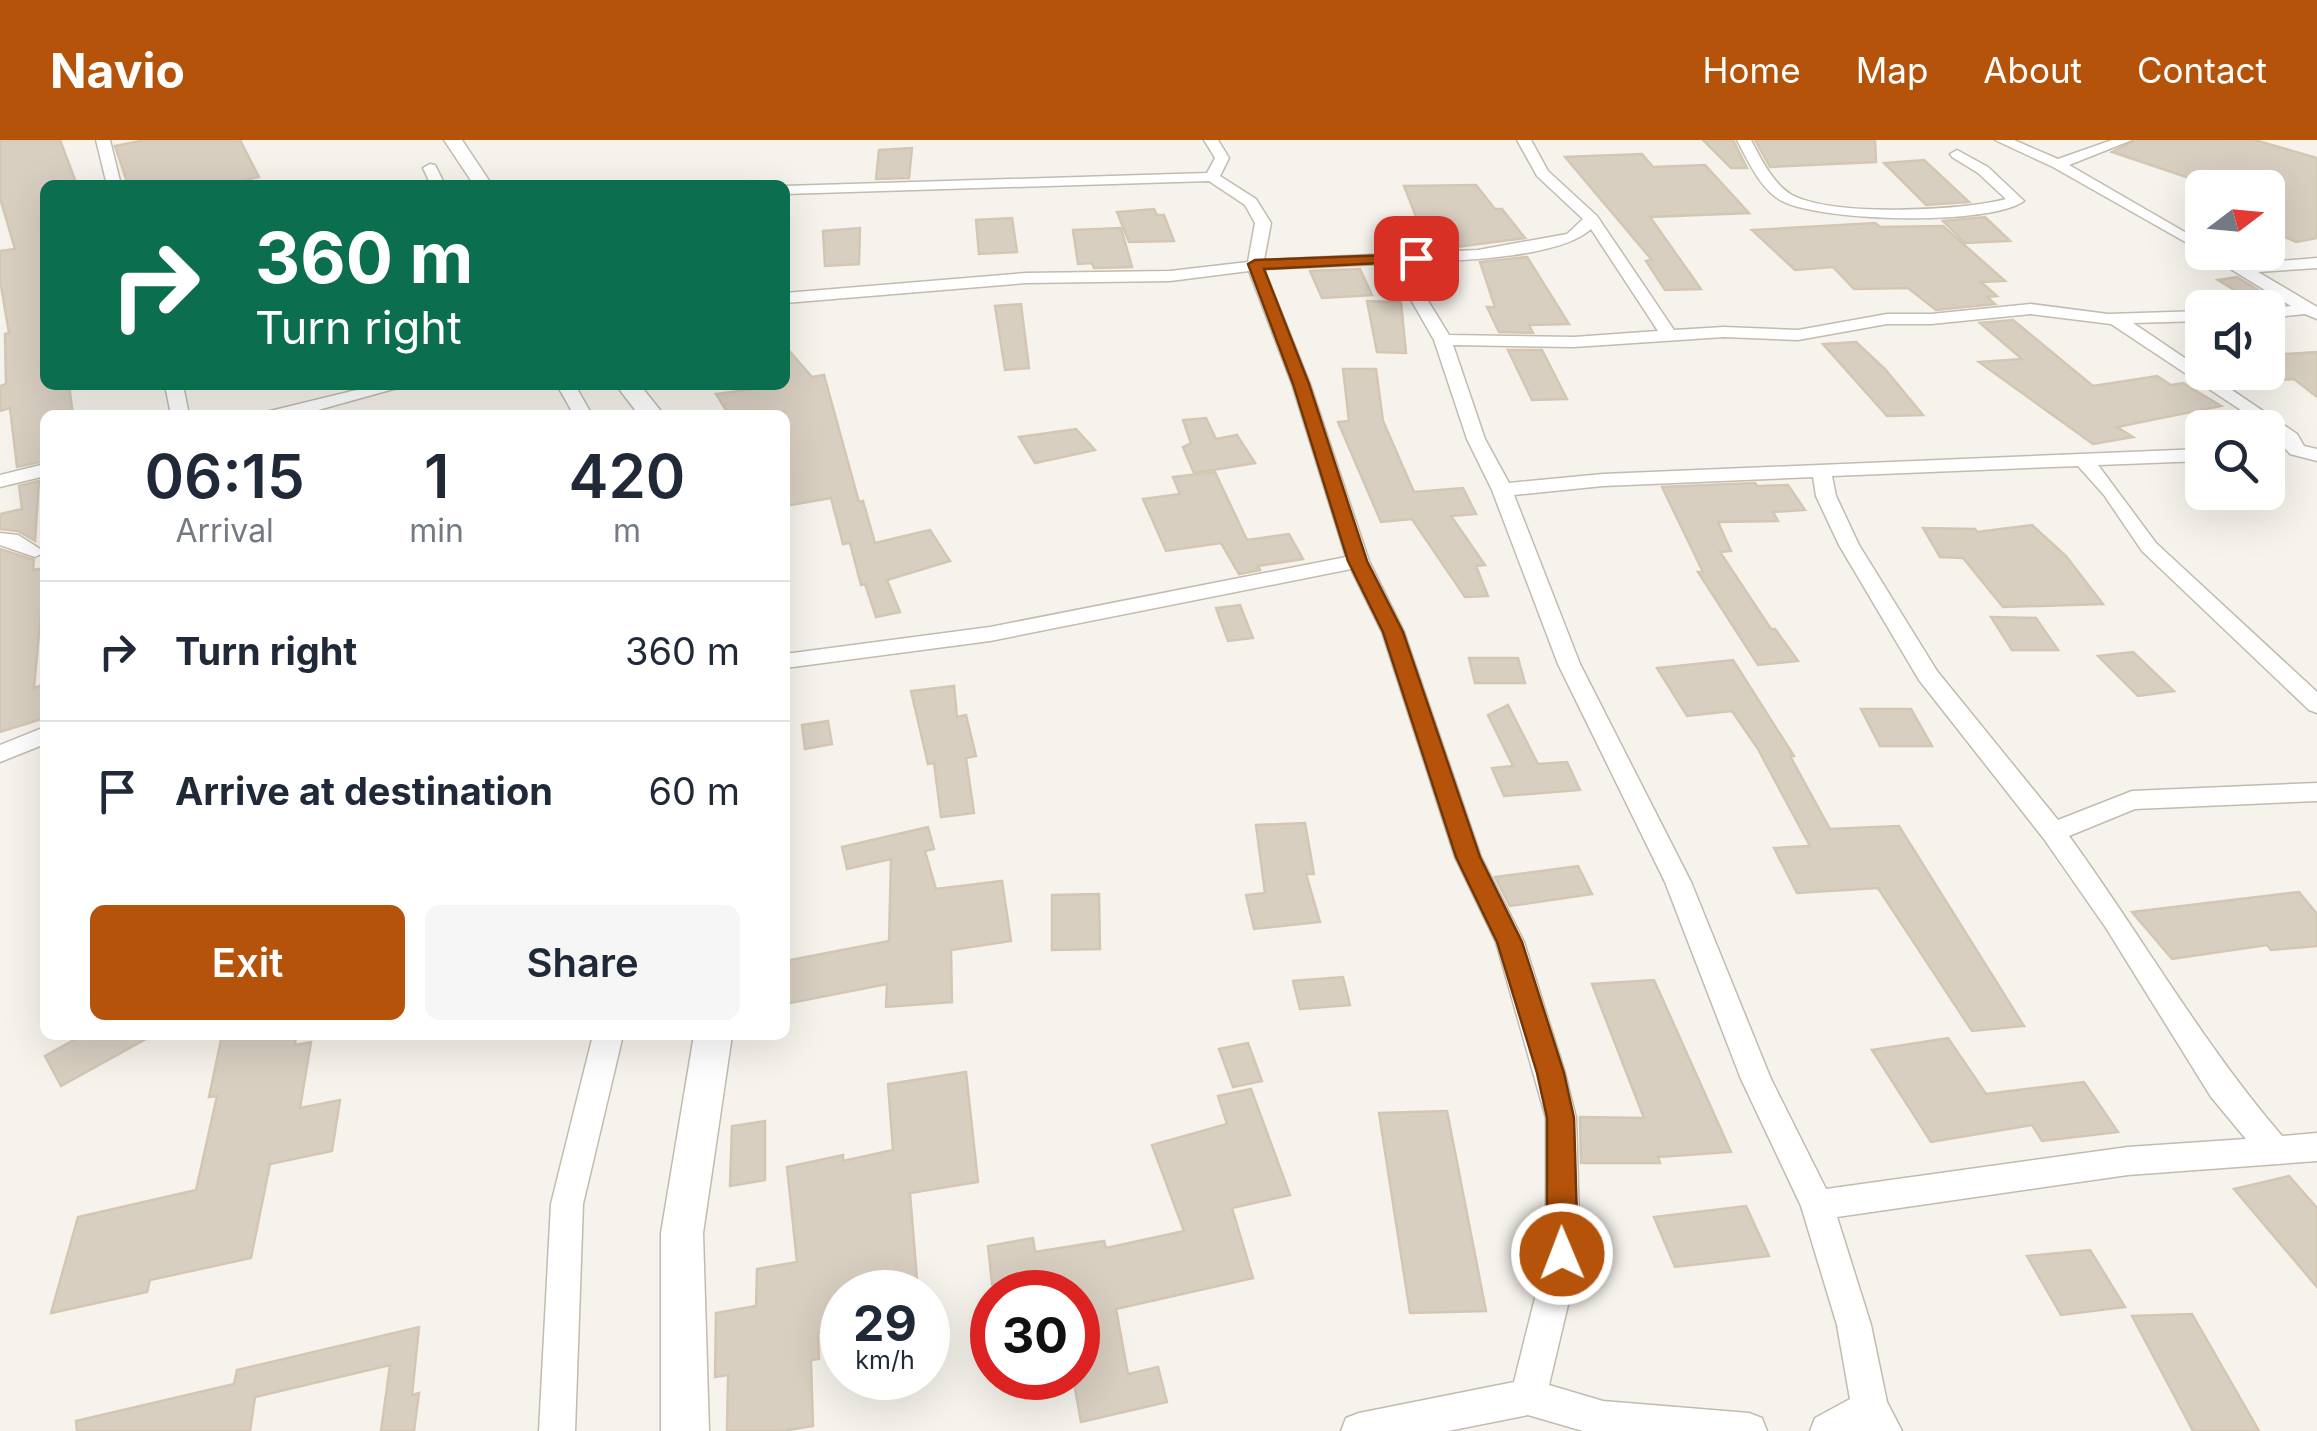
<!DOCTYPE html>
<html lang="en">
<head>
<meta charset="utf-8">
<style>
	body { margin:0; font-family:Inter,sans-serif; background:#f6f6f7; color:#1f2937; height:100vh; display:flex; flex-direction:column; font-size:38px; white-space:nowrap }
	* { box-sizing:border-box; margin:0 }
	p { font-size:32px; color:#747a83 }
	.icon { flex:none; width:55px; height:55px; fill:none; stroke:currentColor; stroke-width:2; stroke-linecap:round; stroke-linejoin:round }
	.map { position:relative; flex:1; overflow:hidden }
	.panel { position:absolute; left:40px; top:270px; width:750px; height:630px; display:flex; flex-direction:column; background:#fff; border-radius:15px; box-shadow:0 10px 40px #0002 }
	.panel>* { flex:none }
	.top-card { position:absolute; left:40px; top:40px; width:750px; height:210px; border-radius:15px; box-shadow:0 10px 40px #0002; background:#0b6e4f; color:#fff; overflow:hidden }
	.needle { width:65px; rotate:74deg }
	.fabs { position:absolute; left:2185px; top:30px; display:grid; gap:20px }
	.fabs a { display:grid; place-items:center; width:100px; height:100px; border-radius:15px; background:#fff; box-shadow:0 10px 40px #0002; font-size:50px }
	.speed { position:absolute; left:820px; top:1130px; display:flex; gap:20px; font-size:50px; font-weight:700; text-align:center }
	.speed>* { display:grid; place-content:center; width:130px; height:130px; border-radius:50%; background:#fff; box-shadow:0 10px 40px #0002; line-height:1 }
	.speed small { font-size:25px; font-weight:400 }
	.speed .limit { border:15px solid #d22; background:#fff; color:#111 }
	.pin { position:absolute; display:grid; place-items:center; width:85px; height:85px; color:#fff; margin:-42px; border-radius:20px; box-shadow:0 5px 15px #0006 }
	.me { position:absolute; width:110px; margin:-55px; rotate:359deg; stroke-linejoin:round; filter:drop-shadow(0 0 8px #0008) }
	.turn { display:flex; align-items:center; gap:35px; height:210px; padding:0 50px; font-size:45px }
	.turn .icon { width:130px; height:130px; stroke-width:2.5 }
	.turn b { display:block; font-size:70px; line-height:85px }
	.eta { display:flex; justify-content:space-evenly; align-items:center; height:170px; text-align:center }
	.eta b { font-size:60px; font-weight:600; line-height:70px }
	.button { display:flex; gap:20px; margin-top:auto; padding:20px 50px }
	.button a { flex:1; height:115px; border-radius:15px; background:#b45309; color:#fff; font-size:40px; font-weight:600; line-height:115px; text-align:center }
	.button a+a { background:#f6f6f7; color:#1f2937 }
	ul { padding:0; list-style:none }
	li { display:flex; align-items:center; gap:30px; height:140px; padding:0 50px; border-top:2px solid #e0e1e3 }
	li div { flex:1 }
	li b { display:block; font-size:38px }
	li em { font-style:normal }
	header { display:flex; align-items:center; gap:60px; box-sizing:border-box; height:140px; padding:0 50px; background:#b45309; color:#fff }
	header strong { font-size:48px }
	nav { display:flex; gap:55px; margin-inline-start:auto; font-size:35px }
	.map>svg:first-child { display:block }
</style>
</head>
<body>
<header>
<strong>Navio</strong>
<nav><a>Home</a><a>Map</a><a>About</a><a>Contact</a></nav>
</header>
<div class="map">
<svg width="2317" height="1291" viewBox="0 0 2317 1291">
	<rect width="100%" height="100%" fill="#f6f3ec"/>
	<g fill="#d8cfc1" stroke="#d3c7b4" stroke-width="2.5">
		<path d="M0,0H60L77,45H45V245H69L73,275H45V321L17,327L10,268L0,271V246L6,244L5,194L9,193L0,140V111L15,109L0,58Z"/>
		<path d="M145,0H240L259,37L221,45H128L115,6Z"/>
		<path d="M1703,0H1733L1747,28H1731Z"/>
		<path d="M1755,0H1875L1876,22L1770,27Z"/>
		<path d="M2136,0H2255L2317,18V98L2296,102L2268,89V48H2219L2112,12Z"/>
		<path d="M912,8L909,38L876,39L879,10Z"/>
		<path d="M1642,14L1653,27L1705,25L1749,73L1650,77L1701,149L1665,150L1646,121L1652,120L1565,17Z"/>
		<path d="M1924,20L1969,62L1926,65L1884,23Z"/>
		<path d="M1476,45L1495,69H1502L1525,98L1449,108L1441,90L1422,92L1404,46Z"/>
		<path d="M1154,69L1157,75H1164L1174,101L1129,102L1117,72Z"/>
		<path d="M1985,77L2010,101L1965,103L1943,81Z"/>
		<path d="M1012,78L1017,112L979,114L976,80Z"/>
		<path d="M1875,83L1880,87L1943,86L2005,141L1981,142L1997,156L1987,157L1995,164L1936,170L1908,148L1854,149L1833,127L1795,130L1752,90Z"/>
		<path d="M860,88L859,124L825,126L823,91Z"/>
		<path d="M1121,88L1132,127L1094,128L1092,123L1078,124L1073,90Z"/>
		<path d="M1527,117L1569,184L1529,185L1533,193L1499,192L1487,167H1495L1480,122Z"/>
		<path d="M1360,129L1372,155L1322,158L1310,131Z"/>
		<path d="M2237,137L2273,159L2254,162L2218,140Z"/>
		<path d="M1367,161L1401,162L1406,213L1377,212Z"/>
		<path d="M1021,164L1029,228L1005,230L995,166Z"/>
		<path d="M2013,180L2093,246L2157,236L2171,245L2183,243L2221,266L2117,287L2133,297L2093,304L1979,222L2022,219L1980,183Z"/>
		<path d="M1856,202L1885,229L1923,275L1887,276L1823,204Z"/>
		<path d="M785,206L812,237L824,235L859,362L863,361L875,403L930,390L950,421L887,440L900,472L876,477L865,444L861,445L850,403L843,404L831,358L785,366V272L729,275L716,254L785,245Z"/>
		<path d="M1508,210H1542L1567,259L1532,260Z"/>
		<path d="M2317,212V257L2294,239L2268,241V215Z"/>
		<path d="M1343,229H1376L1383,281L1414,352L1463,348L1476,374L1451,376L1485,425L1476,426L1488,456L1465,457L1412,379L1381,382L1338,282L1349,281Z"/>
		<path d="M1206,278L1216,299L1237,295L1255,323L1194,333L1183,307L1191,303L1183,280Z"/>
		<path d="M1076,289L1095,310L1035,323L1019,297Z"/>
		<path d="M1215,332L1247,400L1289,394L1303,419L1258,426L1260,430L1239,434L1221,403L1166,411L1143,359L1180,354L1173,337Z"/>
		<path d="M39,341L35,401L18,391L0,389V374L22,369L19,346Z"/>
		<path d="M1755,343L1757,346L1788,345L1805,370L1773,372L1778,381L1718,382L1731,411L1720,412L1771,489H1775L1798,521L1758,525L1698,432H1703L1662,347Z"/>
		<path d="M2032,385L2066,416L2103,464L2003,467L1963,418L1940,417L1923,388L1975,389L1977,392Z"/>
		<path d="M0,409L34,420L33,430L45,428L34,548L45,544V578L0,592Z"/>
		<path d="M1240,465L1253,498L1228,501L1216,468Z"/>
		<path d="M1991,477L2036,478L2058,510H2012Z"/>
		<path d="M2133,512L2174,551L2138,556L2098,516Z"/>
		<path d="M1469,518H1518L1525,543H1475Z"/>
		<path d="M1733,520L1794,616H1790L1830,689L1899,686L2024,886L1972,891L1878,748L1797,753L1774,708L1810,706L1758,609L1732,571L1687,576L1657,528Z"/>
		<path d="M954,546L957,577L966,575L976,616L966,618L974,673L941,677L934,623L928,624L911,551Z"/>
		<path d="M1508,565L1538,624L1567,622L1580,650L1504,656L1492,628L1513,626L1488,575Z"/>
		<path d="M1861,569H1911L1932,606H1880Z"/>
		<path d="M828,581L832,604L805,609L802,585Z"/>
		<path d="M1305,683L1314,734H1306L1320,782L1254,789L1246,755L1265,753L1256,685Z"/>
		<path d="M928,687L934,709L925,711L936,749L1002,741L1011,801L951,810L952,862L886,867L887,844L785,864V821L889,801L891,719L847,729L842,707Z"/>
		<path d="M1578,726L1592,754L1510,766L1495,737Z"/>
		<path d="M2299,752L2317,774V806L2271,810L2267,805L2172,819L2132,772Z"/>
		<path d="M1099,754L1100,809L1052,810V755Z"/>
		<path d="M1343,837L1350,865L1300,869L1293,841Z"/>
		<path d="M1654,840L1731,1012L1658,1017L1660,1023H1581L1580,977L1644,978L1592,844Z"/>
		<path d="M83,895H153L61,946L45,916Z"/>
		<path d="M222,895H296L295,905L311,902L300,968L340,960L332,1011L270,1024L251,1118L150,1140L147,1152L51,1173L78,1077L196,1050L217,956L209,957Z"/>
		<path d="M1948,898L1986,954L2084,942L2118,992L2042,1001L2032,985L1931,1002L1872,910Z"/>
		<path d="M1248,903L1262,941L1233,947L1219,909Z"/>
		<path d="M966,932L978,1042L910,1053L918,1152H842V1189L818,1193L819,1219L811,1220L813,1286L782,1291H727L728,1235L715,1237L716,1173L756,1166L757,1129L797,1122L787,1027L843,1015V1021L893,1010L888,944Z"/>
		<path d="M1251,949L1290,1055L1232,1068L1253,1138L1116,1169L1128,1234L1158,1227L1167,1262L1081,1282L1073,1238H1078V1152H993L988,1106L1033,1098L1035,1112L1104,1101L1106,1108L1184,1091L1152,1005L1227,984L1218,956Z"/>
		<path d="M1447,971L1486,1171L1410,1173L1379,973Z"/>
		<path d="M765,981V1040L730,1046L732,986Z"/>
		<path d="M2289,1036L2317,1068V1147L2234,1049Z"/>
		<path d="M1746,1066L1769,1116L1675,1127L1654,1077Z"/>
		<path d="M2090,1110L2125,1167L2061,1175L2027,1116Z"/>
		<path d="M2192,1174L2259,1291H2193L2132,1176Z"/>
		<path d="M419,1187L412,1255L419,1253L414,1291H381L390,1225L255,1257L250,1291H77L76,1281L234,1244L237,1230Z"/>
	</g>
	<g fill="none" stroke-linecap="round" stroke-linejoin="round">
		<g stroke="#c2bbae" stroke-width="3">
			<g id="minor">
				<path d="M96,0H110L121,45H107Z"/>
				<path d="M1204,0H1218L1229,18L1220,36L1256,59L1271,83L1264,120L1478,110L1567,94L1583,79L1537,36L1517,0H1531L1548,31L1597,76L1674,190L1724,187L1798,190L1887,174H1931L2031,164L2108,174L2202,171V181L2133,183L2297,294L2304,306L2317,309V321L2290,314L2268,288L2111,184L2031,174L1931,184H1887L1798,200L1724,197L1574,207L1453,205L1485,299L1509,343L1603,334L2202,309V321L2098,325L2156,403L2317,552V573L2309,570L2142,411L2104,355L2078,326L1832,336L1836,356L1859,405L1937,531L2058,680L2132,651L2317,643V661L2135,669L2069,696C2141,795 2202,903 2282,996L2317,993V1021L2128,1035L1837,1077L1871,1185L1887,1262L1902,1291H1810L1815,1278L1850,1259L1837,1185L1801,1066L1741,939L1665,742L1558,524L1492,350L1467,299L1434,200L1406,151L1380,124L1264,129L1310,244L1369,421L1404,492L1481,717L1524,802L1565,933L1576,978L1580,1114L1549,1245L1603,1261L1749,1273L1762,1278L1767,1291H1583L1528,1275L1448,1291H1341L1346,1278L1359,1273L1514,1242L1546,1114V978L1496,802L1455,717L1382,492L1351,429L990,501L785,528V514L990,487L1346,417L1292,244L1249,131L1170,141L1026,143L785,163V153L1026,133L1170,131L1248,122L1255,83L1245,65L1209,41L785,54V46L1207,33L1215,18ZM1591,89L1658,191L1574,197L1449,195L1419,146L1397,123C1444,121 1558,120 1591,89ZM1813,337L1816,356L1839,405L1919,540L2044,699L2106,788L2211,957L2246,999L2128,1007L1826,1049L1771,939L1691,742L1580,524L1514,355L1603,346Z"/>
				<path d="M1737,0H1751C1761,19 1773,44 1792,55C1834,77 1961,71 2006,59L1978,33L1952,17L1950,14L1957,10L1988,27L2024,61C1989,86 1822,82 1782,61C1761,50 1748,21 1737,0Z"/>
				<path d="M1995,0H2014L2058,19L2112,0H2132L2069,25L2202,102L2203,112L2053,27Z"/>
				<path d="M430,24L435,25L445,45H431L423,28Z"/>
				<path d="M2203,112H2223L2243,124L2317,118V128L2258,132L2317,167V179L2305,174L2268,178V168L2291,166Z"/>
				<path d="M165,245H183L189,275H171Z"/>
				<path d="M377,245H408L300,275H268L270,271Z"/>
				<path d="M557,245H575L592,275H574Z"/>
				<path d="M45,324V336L0,347V335Z"/>
				<path d="M0,393L18,395L45,412L35,417L0,405Z"/>
				<path d="M45,587V604L0,622V605Z"/>
				<path d="M593,895H623L583,1064L575,1291H539L551,1064Z"/>
			</g>
		</g>
		<g stroke="#c2bbae" stroke-width="3">
			<g id="tertiary">
				<path d="M444,0H462L492,45H474Z"/>
				<path d="M616,245H640L664,275H639Z"/>
				<path d="M694,895H732L703,1093L709,1291H661V1093Z"/>
			</g>
		</g>
		<use href="#minor" fill="#fff" fill-rule="evenodd"/>
		<use href="#tertiary" fill="#fff" fill-rule="evenodd"/>
	</g>
	<path fill="#b45309" stroke="#753606" stroke-width="2.5" d="M1416,114L1423,118L1421,121L1264,129L1309,244L1367,421L1403,492L1480,717L1522,802L1564,933L1574,978L1578,1114L1573,1124L1562,1128L1552,1124L1547,1114V978L1537,933L1497,802L1456,717L1383,492L1348,421L1293,244L1248,124L1255,120Z"/>
</svg>
<div class="fabs">
<a><svg class="needle" viewBox="-14 -14 28 28"><path d="M0-13l5 13h-10z" fill="#e53935"/><path d="M0 13l5-13h-10z" fill="#747a83"/></svg></a>
<a><svg class="icon" aria-label="sound" viewBox="0 0 24 24"><path d="M4 9h4l5-4v14l-5-4H4zM17 9q2 3 0 6"/></svg></a>
<a><svg class="icon" aria-label="search" viewBox="0 0 24 24"><circle cx="10" cy="10" r="6"/><path d="M15 15l6 6"/></svg></a>
</div>
<div class="speed"><div>29<small>km/h</small></div><div class="limit">30</div></div>
<div class="pin" style="left:1416px;top:118px;background:#d93025"><svg class="icon" aria-label="arrive" viewBox="0 0 24 24"><path d="M6 21V4h12l-3 4 3 4H6"/></svg></div>
<svg class="me" style="left:1562px;top:1114px" viewBox="-20 -20 40 40"><circle r="17" fill="#b45309" stroke="#fff" stroke-width="3"/><path d="M0-11L8 9 0 5-8 9z" fill="#fff"/></svg>
<div class="top-card">
<div class="turn"><svg class="icon" aria-label="right" viewBox="0 0 24 24"><path d="M7 20v-9h11M14 6l5 5-5 5"/></svg><div><b>360 m</b>Turn right</div></div>
</div>
<section class="panel">
<div class="eta">
<div><b>06:15</b><p>Arrival</p></div>
<div><b>1</b><p>min</p></div>
<div><b>420</b><p>m</p></div>
</div>
<ul>
<li><svg class="icon" aria-label="right" viewBox="0 0 24 24"><path d="M7 20v-9h11M14 6l5 5-5 5"/></svg><div><b>Turn right</b></div><em>360 m</em></li>
<li><svg class="icon" aria-label="arrive" viewBox="0 0 24 24"><path d="M6 21V4h12l-3 4 3 4H6"/></svg><div><b>Arrive at destination</b></div><em>60 m</em></li>
</ul>
<div class="button"><a>Exit</a><a>Share</a></div>
</section>
</div>
</body>
</html>
